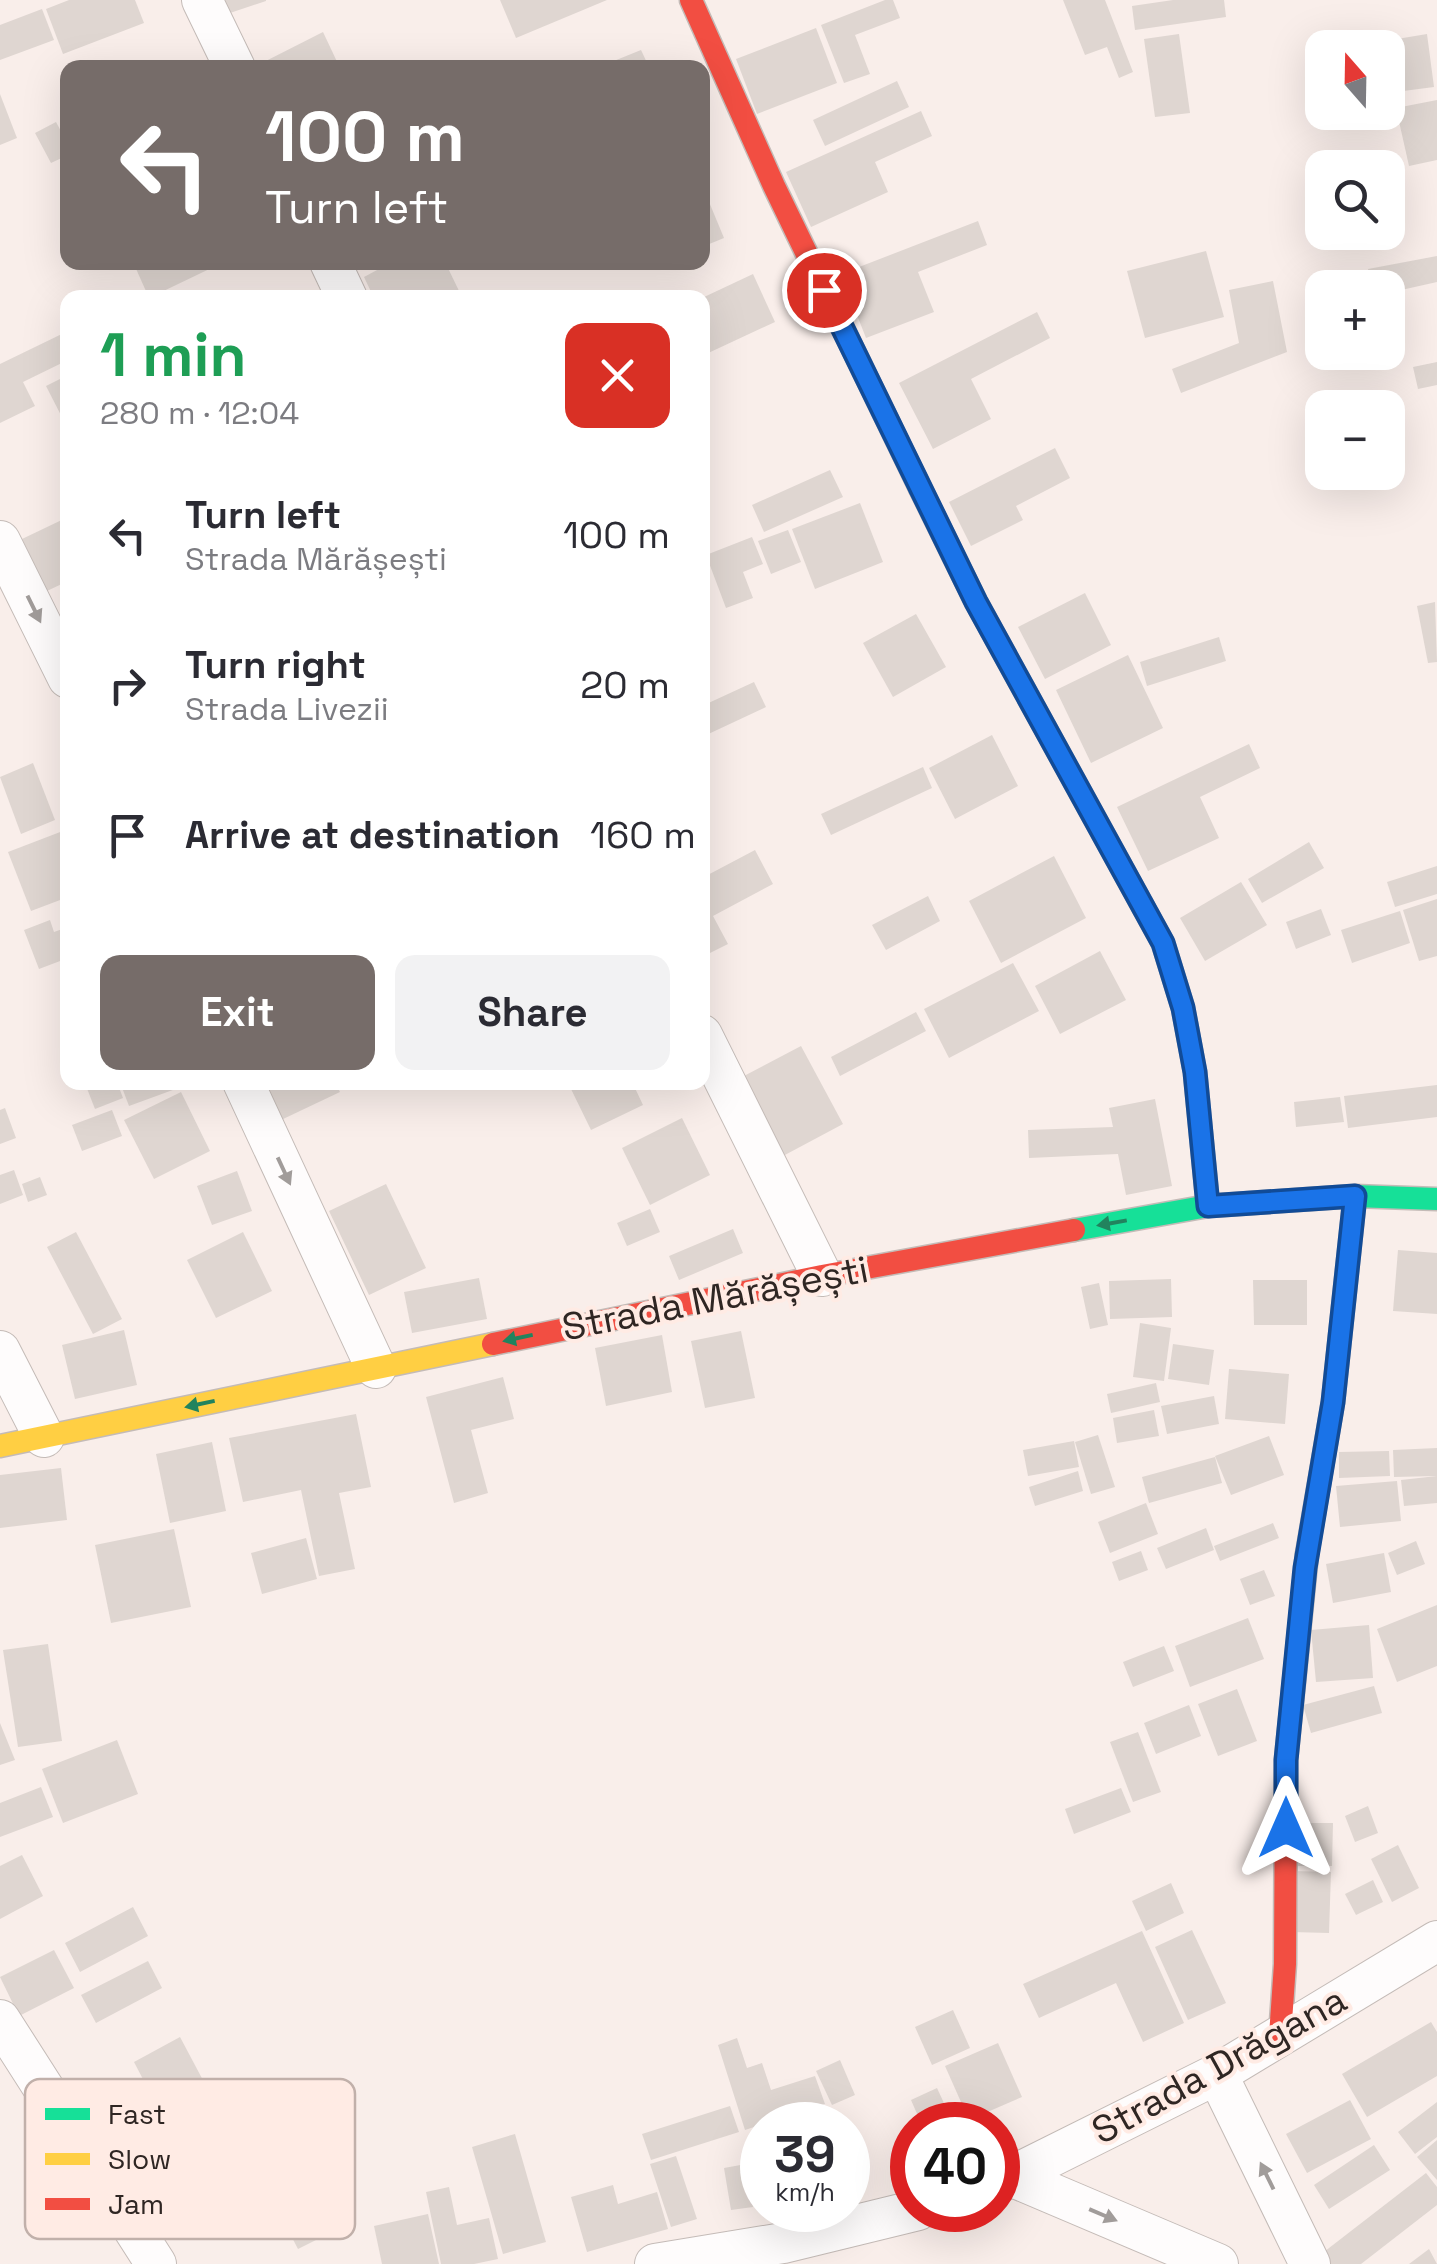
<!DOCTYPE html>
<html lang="en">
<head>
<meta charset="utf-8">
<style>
	body { margin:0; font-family:"Space Grotesk",sans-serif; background:#f2f2f3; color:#2b2b33; height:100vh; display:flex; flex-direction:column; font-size:38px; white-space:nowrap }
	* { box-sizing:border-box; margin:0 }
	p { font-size:32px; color:#7c7c81 }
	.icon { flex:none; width:55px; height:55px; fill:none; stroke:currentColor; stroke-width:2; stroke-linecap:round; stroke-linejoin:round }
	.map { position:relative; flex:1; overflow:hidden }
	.panel { position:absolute; left:60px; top:290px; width:650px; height:800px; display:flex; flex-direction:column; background:#fff; border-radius:20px; box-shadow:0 10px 40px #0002 }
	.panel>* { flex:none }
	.guide { position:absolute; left:60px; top:60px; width:650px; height:210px; border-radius:20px; box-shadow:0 10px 40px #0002; background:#766c69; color:#fff; overflow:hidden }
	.needle { width:65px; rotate:340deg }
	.controls { position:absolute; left:1305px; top:30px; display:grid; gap:20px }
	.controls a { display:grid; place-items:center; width:100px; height:100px; border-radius:20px; background:#fff; box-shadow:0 10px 40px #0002; font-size:50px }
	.speed { position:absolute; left:740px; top:2102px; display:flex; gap:20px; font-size:50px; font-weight:700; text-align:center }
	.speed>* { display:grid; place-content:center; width:130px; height:130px; border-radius:50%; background:#fff; box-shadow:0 10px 40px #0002; line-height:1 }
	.speed small { font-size:25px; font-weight:400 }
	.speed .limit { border:15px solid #d22; background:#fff; color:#111 }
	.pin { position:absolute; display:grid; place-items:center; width:85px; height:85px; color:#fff; margin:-42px; border:5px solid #fff; border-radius:50%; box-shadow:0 2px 10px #0007 }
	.me { position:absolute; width:110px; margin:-55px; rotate:0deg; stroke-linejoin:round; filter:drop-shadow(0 0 8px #0008) }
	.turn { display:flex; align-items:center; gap:35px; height:210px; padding:0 40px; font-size:45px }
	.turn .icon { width:130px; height:130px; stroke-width:2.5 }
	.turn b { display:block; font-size:70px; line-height:85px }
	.round { display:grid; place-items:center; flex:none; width:105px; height:105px; border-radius:20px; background:#f2f2f3 }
	.overview { display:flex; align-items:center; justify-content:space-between; height:170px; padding:0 40px }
	h1 { font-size:60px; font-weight:700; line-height:75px; color:#1e9e55 }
	.button { display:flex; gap:20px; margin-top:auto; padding:20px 40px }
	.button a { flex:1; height:115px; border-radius:20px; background:#766c69; color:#fff; font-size:40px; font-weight:700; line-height:115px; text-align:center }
	.button a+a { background:#f2f2f3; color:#2b2b33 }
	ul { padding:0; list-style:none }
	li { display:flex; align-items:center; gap:30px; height:150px; padding:0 40px }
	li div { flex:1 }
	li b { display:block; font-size:38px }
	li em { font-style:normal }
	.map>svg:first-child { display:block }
</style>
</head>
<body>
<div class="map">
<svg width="1437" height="2264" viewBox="0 0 1437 2264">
	<rect width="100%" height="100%" fill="#f9eeea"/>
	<g fill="#dfd6d1">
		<path d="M69,0H135L144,23L63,54L46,9Z"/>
		<path d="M216,0H266V1L221,16Z"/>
		<path d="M500,0H607L516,38Z"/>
		<path d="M885,0H893L900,18L855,35L870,74L844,83L821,25Z"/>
		<path d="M1063,0H1105L1133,72L1119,78L1107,47L1085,55Z"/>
		<path d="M1173,0H1224L1226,17L1135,30L1132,6Z"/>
		<path d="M42,9L54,40L0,60V25Z"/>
		<path d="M816,28L837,83L757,114L736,59Z"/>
		<path d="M323,32L340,68H252Z"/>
		<path d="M1179,34L1190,113L1155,117L1144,39Z"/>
		<path d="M1427,34L1434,87L1388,93V48H1343Z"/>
		<path d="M641,50L649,67H599Z"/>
		<path d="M897,81L909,107L825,146L813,120Z"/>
		<path d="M0,94L17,138L0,145Z"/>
		<path d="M1437,100V160L1409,166L1396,108Z"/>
		<path d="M921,111L932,136L875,162L888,192L811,227L786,172Z"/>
		<path d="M56,122L68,144V155L51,163L35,133Z"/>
		<path d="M702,185L724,238L702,247Z"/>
		<path d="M978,221L987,245L918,272L934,312L866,338L841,274Z"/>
		<path d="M1206,251L1224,317L1145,338L1127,271Z"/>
		<path d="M1437,256V282L1388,293V288H1372L1368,269Z"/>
		<path d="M133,262H224L149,298Z"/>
		<path d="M392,262H445L461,295L374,298L364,277Z"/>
		<path d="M753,274L775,322L704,355L702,298Z"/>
		<path d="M1273,281L1287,352L1181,393L1172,369L1239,343L1229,290Z"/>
		<path d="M1037,312L1050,338L971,379L991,419L933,449L899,383Z"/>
		<path d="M68,331V360L23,382L35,406L0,423V364Z"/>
		<path d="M1437,362V385L1418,389L1413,367Z"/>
		<path d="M68,375V429L46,386Z"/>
		<path d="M1055,448L1070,478L1016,506L1023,520L971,546L949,502Z"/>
		<path d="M830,470L843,497L764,532L752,505Z"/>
		<path d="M860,503L883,562L815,589L792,529Z"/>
		<path d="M68,517V581L47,591L22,539Z"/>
		<path d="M788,530L801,562L771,574L758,541Z"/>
		<path d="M752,537L763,564L743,572L753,598L726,608L706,555Z"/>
		<path d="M1085,593L1111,645L1045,679L1018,627Z"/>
		<path d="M1435,602L1437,662L1428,663L1417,606Z"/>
		<path d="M916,614L946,667L893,697L863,643Z"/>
		<path d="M1219,637L1226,661L1147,686L1140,662Z"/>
		<path d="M1128,655L1163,728L1091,763L1056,690Z"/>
		<path d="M754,682L766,707L702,737V706Z"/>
		<path d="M992,735L1018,786L955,819L929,768Z"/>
		<path d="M1249,744L1260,768L1200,797L1219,838L1148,871L1117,807Z"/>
		<path d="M33,763L55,820L21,834L0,777Z"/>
		<path d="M923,767L932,788L831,835L821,814Z"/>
		<path d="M68,829V897L31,911L8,852Z"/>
		<path d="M1309,842L1324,868L1262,903L1248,879Z"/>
		<path d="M755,850L773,884L713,916L728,944L702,957V878Z"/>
		<path d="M1054,856L1086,918L1001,963L969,901Z"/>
		<path d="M1437,866V894L1395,907L1387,882Z"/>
		<path d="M1241,882L1267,925L1205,961L1180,918Z"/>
		<path d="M928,896L940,921L886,950L872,925Z"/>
		<path d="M1437,899V956L1419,961L1403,910Z"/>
		<path d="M1321,909L1331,935L1296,949L1286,922Z"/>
		<path d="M1400,911L1410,943L1352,963L1341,930Z"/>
		<path d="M50,920L54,932L68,927V958L39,969L24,930Z"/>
		<path d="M1100,951L1126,1000L1060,1034L1035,986Z"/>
		<path d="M1013,963L1039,1011L949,1058L924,1009Z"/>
		<path d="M916,1012L926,1031L840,1076L831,1057Z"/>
		<path d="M801,1046L843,1124L783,1156L742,1077Z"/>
		<path d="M95,1082H117L123,1098L95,1109L86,1086Z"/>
		<path d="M128,1082H179L181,1087L129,1106L121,1085Z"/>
		<path d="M263,1082H335L340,1092L281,1120Z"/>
		<path d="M585,1082H641L634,1086L643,1105L591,1130L571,1089Z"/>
		<path d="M1437,1085V1117L1348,1128L1344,1096Z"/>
		<path d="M181,1092L210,1151L154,1179L124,1120Z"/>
		<path d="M1340,1097L1344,1122L1296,1127L1294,1102Z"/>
		<path d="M1155,1099L1172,1186L1126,1195L1118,1154L1029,1158L1028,1130L1113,1127L1109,1108Z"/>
		<path d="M5,1108L16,1138L0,1144V1110Z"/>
		<path d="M112,1110L122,1136L82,1151L72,1125Z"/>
		<path d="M682,1118L710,1175L650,1205L622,1148Z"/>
		<path d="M14,1170L23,1195L0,1204V1175Z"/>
		<path d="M237,1171L252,1211L212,1225L197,1186Z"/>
		<path d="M40,1177L47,1195L28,1202L22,1184Z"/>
		<path d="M386,1184L426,1268L369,1295L329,1211Z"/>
		<path d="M650,1209L660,1232L627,1246L617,1223Z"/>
		<path d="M733,1229L743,1253L679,1280L669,1256Z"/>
		<path d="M76,1232L122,1319L93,1334L47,1247Z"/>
		<path d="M243,1232L272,1291L216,1318L187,1260Z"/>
		<path d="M1398,1250L1437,1253V1314L1393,1311Z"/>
		<path d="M479,1278L487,1319L412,1333L404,1292Z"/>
		<path d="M1171,1279L1172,1317L1110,1319L1109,1281Z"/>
		<path d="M1253,1280H1307V1325H1254Z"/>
		<path d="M1099,1283L1108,1325L1090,1329L1081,1287Z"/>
		<path d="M1140,1323L1171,1328L1164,1381L1133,1377Z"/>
		<path d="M124,1330L137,1385L75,1399L62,1345Z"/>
		<path d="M741,1331L755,1398L705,1408L691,1341Z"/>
		<path d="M662,1335L672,1392L606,1406L595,1348Z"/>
		<path d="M1173,1344L1214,1350L1209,1385L1168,1379Z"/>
		<path d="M1229,1369L1289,1374L1285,1424L1225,1419Z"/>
		<path d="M503,1377L514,1419L471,1430L488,1493L454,1503L426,1397Z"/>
		<path d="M1156,1383L1160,1402L1111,1413L1107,1394Z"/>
		<path d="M1214,1396L1219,1424L1167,1434L1161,1406Z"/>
		<path d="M1154,1410L1159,1436L1117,1443L1113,1418Z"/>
		<path d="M356,1414L371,1487L339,1493L355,1569L319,1576L301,1490L243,1502L229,1438Z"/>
		<path d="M1098,1435L1115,1487L1091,1494L1075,1442Z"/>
		<path d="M1269,1436L1284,1475L1231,1495L1215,1456Z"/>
		<path d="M1074,1441L1079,1467L1028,1476L1023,1450Z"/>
		<path d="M212,1442L226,1511L170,1523L156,1454Z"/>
		<path d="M1437,1448V1476L1394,1477L1393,1450Z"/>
		<path d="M1389,1451L1390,1476L1339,1478V1452Z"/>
		<path d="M1215,1457L1222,1483L1149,1503L1142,1477Z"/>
		<path d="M61,1468L67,1520L0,1528V1475Z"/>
		<path d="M1078,1471L1083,1491L1035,1506L1029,1487Z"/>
		<path d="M1437,1476V1503L1404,1506L1401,1480Z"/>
		<path d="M1397,1481L1401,1521L1340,1527L1336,1486Z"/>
		<path d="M1146,1503L1158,1534L1110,1553L1098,1522Z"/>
		<path d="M1273,1523L1279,1538L1220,1561L1214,1546Z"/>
		<path d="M1206,1528L1214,1550L1166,1569L1157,1548Z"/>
		<path d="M174,1529L191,1607L111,1623L95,1545Z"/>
		<path d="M306,1538L317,1579L262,1594L251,1553Z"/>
		<path d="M1416,1541L1425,1564L1397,1575L1388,1553Z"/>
		<path d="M1141,1551L1148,1570L1119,1581L1112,1562Z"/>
		<path d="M1384,1553L1391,1592L1333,1603L1326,1564Z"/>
		<path d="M1264,1570L1275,1596L1250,1605L1240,1579Z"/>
		<path d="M1437,1605V1666L1397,1682L1377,1629Z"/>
		<path d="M1248,1618L1264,1659L1190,1687L1175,1646Z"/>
		<path d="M1369,1625L1373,1678L1316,1682L1311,1630Z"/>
		<path d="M48,1644L62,1741L18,1747L3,1650Z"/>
		<path d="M1164,1646L1174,1671L1133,1687L1123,1662Z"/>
		<path d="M1374,1686L1382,1713L1311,1733L1303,1705Z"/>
		<path d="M1237,1689L1257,1741L1218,1756L1198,1704Z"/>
		<path d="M1189,1705L1201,1736L1156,1754L1144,1723Z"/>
		<path d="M0,1723L15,1760L0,1765Z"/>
		<path d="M1138,1732L1161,1792L1133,1802L1110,1742Z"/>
		<path d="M117,1740L138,1794L63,1823L42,1769Z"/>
		<path d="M41,1787L53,1817L0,1837V1803Z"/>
		<path d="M1121,1788L1131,1812L1074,1834L1065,1809Z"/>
		<path d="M1368,1806L1378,1833L1355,1842L1345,1816Z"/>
		<path d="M1295,1823H1333L1332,1866H1293Z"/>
		<path d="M1398,1845L1419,1888L1392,1902L1371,1859Z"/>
		<path d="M22,1855L43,1896L0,1919V1866Z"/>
		<path d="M1292,1871L1331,1872L1329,1933L1291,1932Z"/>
		<path d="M1373,1880L1383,1902L1356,1915L1345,1894Z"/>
		<path d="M1171,1883L1184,1913L1146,1931L1132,1901Z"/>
		<path d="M133,1907L148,1936L80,1972L65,1943Z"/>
		<path d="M1192,1930L1226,2003L1188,2020L1155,1947Z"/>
		<path d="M1142,1931L1184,2023L1143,2042L1116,1983L1039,2018L1023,1984Z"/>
		<path d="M54,1950L74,1988L19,2016L0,1977Z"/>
		<path d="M148,1961L162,1988L96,2023L81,1995Z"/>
		<path d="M953,2010L970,2048L932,2065L915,2027Z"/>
		<path d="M1431,2022L1437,2032V2076L1367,2117L1342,2074Z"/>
		<path d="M180,2037L205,2084L158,2108L134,2062Z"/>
		<path d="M737,2038L747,2068L762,2063L771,2090L815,2076L825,2104L745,2130L718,2045Z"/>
		<path d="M998,2043L1022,2097L969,2120L945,2066Z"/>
		<path d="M840,2060L855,2095L832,2105L816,2071Z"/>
		<path d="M937,2088L954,2125H922L911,2100Z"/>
		<path d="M1350,2100L1371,2139L1307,2173L1286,2134Z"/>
		<path d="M1437,2102V2137L1415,2154L1398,2132Z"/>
		<path d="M730,2106L739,2132L651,2160L642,2134Z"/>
		<path d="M515,2134L546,2242L503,2254L472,2147Z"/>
		<path d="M1437,2140V2180L1417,2157Z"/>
		<path d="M1374,2145L1390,2170L1329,2209L1314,2185Z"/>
		<path d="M296,2155L334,2231L298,2249L259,2174Z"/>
		<path d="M676,2156L697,2219L671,2227L650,2164Z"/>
		<path d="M746,2164L753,2207L731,2210L724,2168Z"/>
		<path d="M1426,2173L1437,2187V2205L1361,2264H1327L1320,2255Z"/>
		<path d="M613,2185L618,2204L657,2192L668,2229L587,2252L571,2197Z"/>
		<path d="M449,2187L457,2225L489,2218L498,2259L474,2264H441L426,2192Z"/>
		<path d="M428,2214L439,2264H382L374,2226Z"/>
		<path d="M1429,2249L1437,2264H1409Z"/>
	</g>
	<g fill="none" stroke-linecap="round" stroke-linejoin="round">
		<g stroke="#c4bbb7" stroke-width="42">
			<g id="street">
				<path d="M202,0L235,68"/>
				<path d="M330,262L347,298"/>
				<path d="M0,541L68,678"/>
				<path d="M702,1035L822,1276"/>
				<path d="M243,1082L376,1368"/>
				<path d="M0,1351L44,1437"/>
				<path d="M0,2020L156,2264"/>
				<path d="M1217,2074L1310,2264"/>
				<path d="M1013,2177L1218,2264"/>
				<path d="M998,2183L1217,2074L1437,1941"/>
				<path d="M655,2264L783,2243L918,2210"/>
			</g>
		</g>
		<g stroke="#c4bbb7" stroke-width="25">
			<g id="fast">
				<path d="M920,488L976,602L1163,943L1183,1008L1195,1072L1208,1206"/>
				<path d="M1074,1230L1208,1206L1355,1196L1437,1199"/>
			</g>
		</g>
		<g stroke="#c4bbb7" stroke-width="25">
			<g id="slow">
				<path d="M0,1446L493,1344"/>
				<path d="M1307,1554L1333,1402L1355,1196"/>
			</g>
		</g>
		<g stroke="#c4bbb7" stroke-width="25">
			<g id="jam">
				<path d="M691,0L774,186L920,488"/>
				<path d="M493,1344L822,1276L1074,1230"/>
				<path d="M1280,2036L1285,1964L1286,1760L1307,1554"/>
			</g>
		</g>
		<use href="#street" stroke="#fefcfc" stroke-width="40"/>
		<use href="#fast" stroke="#16e098" stroke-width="22"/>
		<use href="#slow" stroke="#ffcf43" stroke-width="22"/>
		<use href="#jam" stroke="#f24e42" stroke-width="22"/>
	</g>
	<defs><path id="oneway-solid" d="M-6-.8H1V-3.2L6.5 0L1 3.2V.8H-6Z" transform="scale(2.5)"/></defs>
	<g fill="#a19c9a">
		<use href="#oneway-solid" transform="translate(34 609) rotate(64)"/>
		<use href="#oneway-solid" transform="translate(284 1171) rotate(65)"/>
		<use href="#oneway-solid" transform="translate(1267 2176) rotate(-116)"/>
		<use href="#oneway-solid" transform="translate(1103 2215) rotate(23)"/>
	</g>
	<g fill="#22835e">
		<use href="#oneway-solid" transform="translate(1112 1223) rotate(170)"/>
		<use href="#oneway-solid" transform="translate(518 1338) rotate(168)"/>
		<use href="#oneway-solid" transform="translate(200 1404) rotate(168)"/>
	</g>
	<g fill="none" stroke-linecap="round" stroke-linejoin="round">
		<g stroke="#114b97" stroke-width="25">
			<path id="route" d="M824,290L976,602L1163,943L1183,1008L1195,1072L1208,1206L1355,1196L1333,1402L1305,1568L1286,1760V1828"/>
		</g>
		<use href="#route" stroke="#1a73e8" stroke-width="18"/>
	</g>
	<g text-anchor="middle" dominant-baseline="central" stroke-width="8" stroke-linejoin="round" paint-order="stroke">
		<g font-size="38" fill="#2f2623" stroke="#ffebe4">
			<text transform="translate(715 1298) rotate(-11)">Strada Mărășești</text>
			<text transform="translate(1219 2065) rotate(-29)">Strada Drăgana</text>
		</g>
	</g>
	<rect x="25" y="2079" width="330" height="160" rx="15" fill="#ffebe4" stroke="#c1b0aa" stroke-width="2.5"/>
	<rect x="45" y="2108" width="45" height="12" fill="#16e098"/>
	<rect x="45" y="2153" width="45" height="12" fill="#ffcf43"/>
	<rect x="45" y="2198" width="45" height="12" fill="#f24e42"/>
	<g font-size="28" fill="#2f2623">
		<text x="108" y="2124">Fast</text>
		<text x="108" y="2169">Slow</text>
		<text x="108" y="2214">Jam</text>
	</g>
</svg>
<div class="controls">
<a><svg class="needle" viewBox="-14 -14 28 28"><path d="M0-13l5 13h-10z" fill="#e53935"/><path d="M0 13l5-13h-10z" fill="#7c7c81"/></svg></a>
<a><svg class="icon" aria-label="search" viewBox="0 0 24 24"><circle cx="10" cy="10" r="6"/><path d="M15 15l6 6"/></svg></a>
<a>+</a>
<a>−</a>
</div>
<div class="speed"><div>39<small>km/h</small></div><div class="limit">40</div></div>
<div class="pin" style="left:824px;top:290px;background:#d93025"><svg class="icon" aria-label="arrive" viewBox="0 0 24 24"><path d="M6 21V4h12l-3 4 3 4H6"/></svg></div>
<svg class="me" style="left:1286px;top:1828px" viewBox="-20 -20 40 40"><path d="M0-17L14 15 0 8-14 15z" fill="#1a73e8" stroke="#fff" stroke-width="4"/></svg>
<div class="guide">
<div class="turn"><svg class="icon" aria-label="left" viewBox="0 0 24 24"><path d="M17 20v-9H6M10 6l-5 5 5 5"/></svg><div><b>100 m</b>Turn left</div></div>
</div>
<section class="panel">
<div class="overview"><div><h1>1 min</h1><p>280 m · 12:04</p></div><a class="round" style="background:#d93025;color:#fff"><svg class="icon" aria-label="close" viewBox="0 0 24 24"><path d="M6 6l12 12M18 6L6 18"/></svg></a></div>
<ul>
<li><svg class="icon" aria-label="left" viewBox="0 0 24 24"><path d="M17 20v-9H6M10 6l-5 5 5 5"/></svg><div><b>Turn left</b><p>Strada Mărășești</p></div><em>100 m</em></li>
<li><svg class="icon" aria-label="right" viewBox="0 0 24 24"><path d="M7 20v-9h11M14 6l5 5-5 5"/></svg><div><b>Turn right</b><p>Strada Livezii</p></div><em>20 m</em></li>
<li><svg class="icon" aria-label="arrive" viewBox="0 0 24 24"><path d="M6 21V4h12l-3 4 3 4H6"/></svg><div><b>Arrive at destination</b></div><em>160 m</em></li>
</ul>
<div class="button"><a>Exit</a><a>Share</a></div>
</section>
</div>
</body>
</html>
